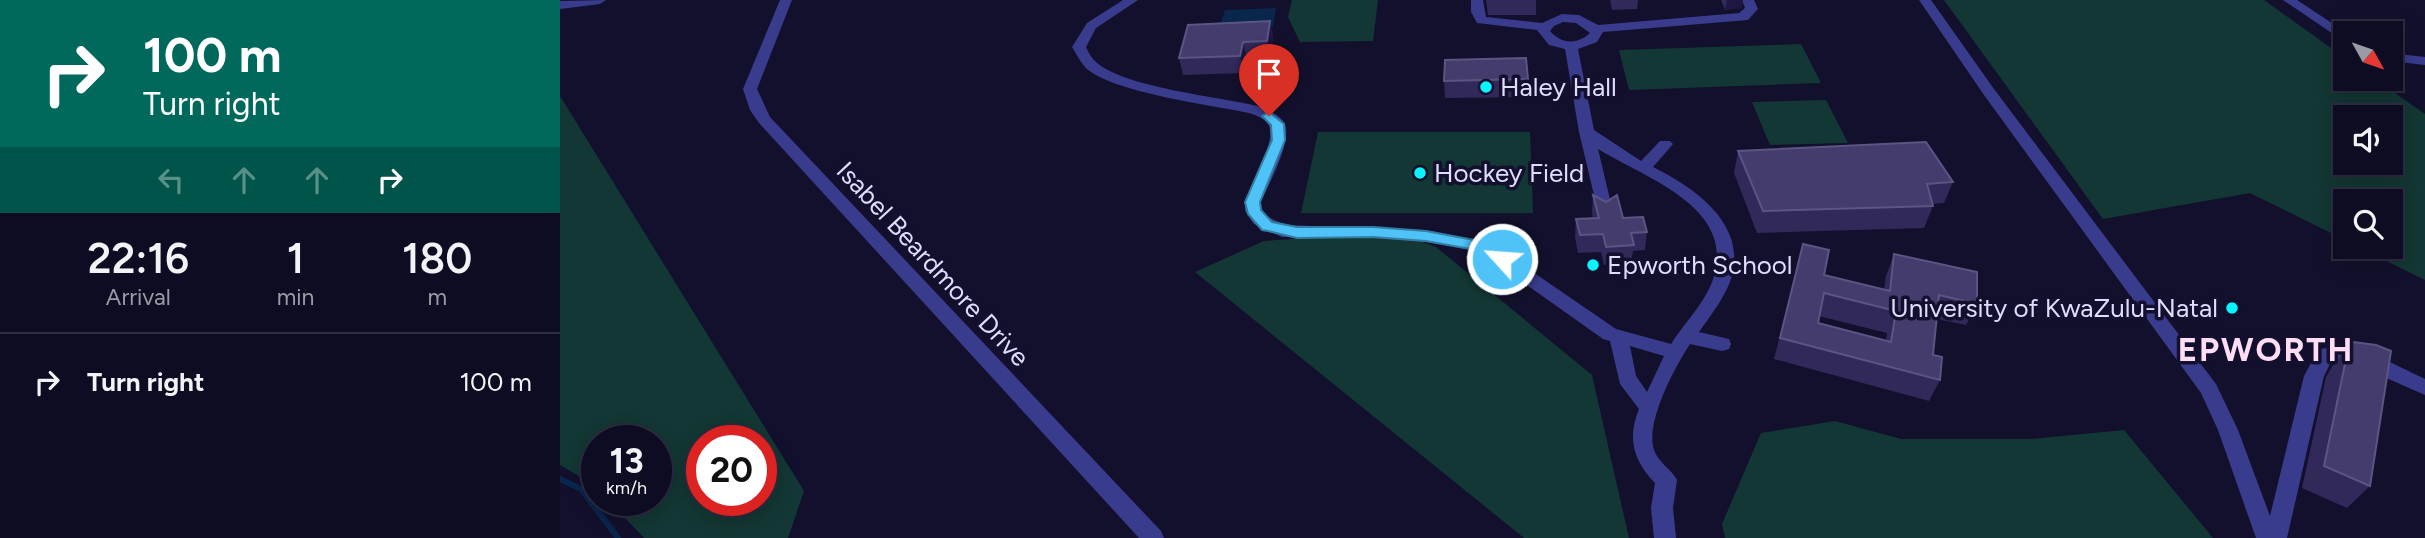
<!DOCTYPE html>
<html lang="en">
<head>
<meta charset="utf-8">
<style>
	body { margin:0; font-family:Figtree,sans-serif; background:#1c1a2f; color:#f1f3f6; height:100vh; display:flex; flex-direction:column; font-size:26px; white-space:nowrap }
	* { box-sizing:border-box; margin:0 }
	p { font-size:23px; color:#9b9ba5 }
	.icon { flex:none; width:38px; height:38px; fill:none; stroke:currentColor; stroke-width:2; stroke-linecap:round; stroke-linejoin:round }
	.map { position:relative; flex:1; overflow:hidden }
	.panel { display:flex; flex-direction:column; background:#0e0c22; width:560px }
	.panel>* { flex:none }
	.top-card { background:#00695c; color:#fff; overflow:hidden }
	.needle { width:46px; rotate:130deg }
	.buttons { position:absolute; left:1773px; top:21px; display:grid; gap:14px }
	.buttons a { display:grid; place-items:center; width:70px; height:70px; border-radius:0px; background:#0e0c22; box-shadow:0 4px 18px #0003,0 0 0 2px #2e2c40; font-size:35px }
	.speed { position:absolute; left:21px; top:425px; display:flex; gap:14px; font-size:35px; font-weight:700; text-align:center }
	.speed>* { display:grid; place-content:center; width:91px; height:91px; border-radius:50%; background:#0e0c22; box-shadow:0 4px 18px #0003,0 0 0 2px #2e2c40; line-height:1 }
	.speed small { font-size:18px; font-weight:400 }
	.speed .limit { border:10px solid #d22; background:#fff; color:#111 }
	.pin { position:absolute; display:grid; place-items:center; width:60px; height:60px; color:#fff; margin:-72px -30px; border-radius:50% 50% 50% 0; rotate:-45deg; box-shadow:0 0 7px #0007 }
	.pin .icon { rotate:45deg }
	.me { position:absolute; width:77px; margin:-38px; rotate:296deg; stroke-linejoin:round; filter:drop-shadow(0 0 5px #0008) }
	.turn { display:flex; align-items:center; gap:24px; height:147px; padding:0 28px; font-size:32px }
	.turn .icon { width:91px; height:91px; stroke-width:2.5 }
	.turn b { display:block; font-size:49px; line-height:60px }
	.lanes { display:flex; align-items:center; height:66px; padding:0 28px; background:#0003; justify-content:center; gap:35px; direction:ltr }
	.lanes .off { opacity:.35 }
	.eta { display:flex; justify-content:space-evenly; align-items:center; height:119px; text-align:center }
	.eta b { font-size:42px; font-weight:600; line-height:49px }
	ul { padding:0; list-style:none }
	li { display:flex; align-items:center; gap:21px; height:98px; padding:0 28px; border-top:2px solid #2e2c40 }
	li div { flex:1 }
	li b { display:block; font-size:26px }
	li em { font-style:normal }
	main { display:flex; flex:1; min-height:0 }
	.map>svg:first-child { display:block }
</style>
</head>
<body>
<main>
<section class="panel">
<div class="top-card">
<div class="turn"><svg class="icon" aria-label="right" viewBox="0 0 24 24"><path d="M7 20v-9h11M14 6l5 5-5 5"/></svg><div><b>100 m</b>Turn right</div></div>
<div class="lanes"><svg class="icon off" aria-label="left" viewBox="0 0 24 24"><path d="M17 20v-9H6M10 6l-5 5 5 5"/></svg><svg class="icon off" aria-label="ahead" viewBox="0 0 24 24"><path d="M12 20V5M6 11l6-6 6 6"/></svg><svg class="icon off" aria-label="ahead" viewBox="0 0 24 24"><path d="M12 20V5M6 11l6-6 6 6"/></svg><svg class="icon" aria-label="right" viewBox="0 0 24 24"><path d="M7 20v-9h11M14 6l5 5-5 5"/></svg></div>
</div>
<div class="eta">
<div><b>22:16</b><p>Arrival</p></div>
<div><b>1</b><p>min</p></div>
<div><b>180</b><p>m</p></div>
</div>
<ul>
<li><svg class="icon" aria-label="right" viewBox="0 0 24 24"><path d="M7 20v-9h11M14 6l5 5-5 5"/></svg><div><b>Turn right</b></div><em>100 m</em></li>
</ul>
</section>
<div class="map">
<svg width="1865" height="538" viewBox="0 0 1865 538">
	<rect width="100%" height="100%" fill="#13102d"/>
	<g fill="#133734" fill-rule="evenodd">
		<path d="M732,0H818L813,41L740,42L728,17Z"/>
		<path d="M1384,0H1704L1785,58V79H1815L1865,114V280L1798,247H1830V201H1785V240L1690,193L1543,219ZM1830,117V163H1785V117Z"/>
		<path d="M1241,44L1261,83L1069,90L1059,50Z"/>
		<path d="M0,96L244,491L228,538H84L49,501L96,500V441H37V487L0,465ZM201,441V500H142V441Z"/>
		<path d="M1266,100L1288,143L1210,145L1192,102Z"/>
		<path d="M758,132H970L973,213H741Z"/>
		<path d="M836,232L876,247L1032,375L1069,538H964L635,272L704,241Z"/>
		<path d="M1275,421L1341,439H1472L1564,430L1653,538H1165L1162,524L1201,433Z"/>
	</g>
	<path fill="#09264d" d="M716,8L713,27L659,29L665,10Z"/>
	<g fill="none" stroke-linecap="round" stroke-linejoin="round">
		<path stroke="#09264d" stroke-width="6" d="M0,479L21,489L58,538"/>
		<g fill="#393b8d" fill-rule="evenodd">
			<path d="M46,0L40,4L0,9V1Z"/>
			<path d="M220,0H232L197,89L210,117L601,531L604,538H579L199,123L190,110L183,89Z"/>
			<path d="M563,0H578L536,28L526,47C528,51 531,58 535,61C561,87 660,97 698,106C707,110 720,114 725,124C732,143 709,183 701,202C701,217 713,219 725,225L866,230L919,240L948,255L1056,329L1111,344C1125,322 1147,301 1154,276C1175,206 1083,177 1038,149L1053,212L1045,217L1039,216L1019,132L1005,49L989,45L977,30L917,23L911,12V0H923L926,17L982,23L1002,14L1019,15L1038,25L1179,13L1185,8L1182,0H1194L1198,9L1188,20L1043,32L1037,42L1018,49L1034,130L1081,161L1100,141H1110L1113,144L1093,167C1133,187 1186,222 1172,276C1166,296 1151,315 1139,332L1169,339L1171,344L1169,349L1162,351L1130,344C1115,367 1085,422 1094,450C1098,462 1111,469 1117,480L1113,508L1116,538H1094L1091,508L1095,483C1073,460 1067,438 1079,409L1060,384L1050,341L1043,339L936,263L909,249L866,242L812,238L722,237L694,224L685,211V202C692,185 718,139 708,124C704,118 695,115 689,113C652,105 547,92 524,66C519,60 516,53 512,47L527,23ZM1003,22L1016,23L1030,33C1017,45 1001,44 990,31L994,26ZM1070,346L1104,356L1087,392L1076,376Z"/>
			<path d="M1359,0H1371L1434,89L1656,384L1678,430L1710,516L1744,376L1758,350C1793,339 1834,365 1865,379V395L1799,366L1771,362L1764,376L1727,538H1696L1658,430L1641,393L1424,95Z"/>
			<path d="M1723,0H1737L1787,33L1785,42Z"/>
			<path d="M1830,53L1865,57V65L1830,61Z"/>
		</g>
	</g>
	<g fill="#30295a" fill-rule="evenodd">
		<path d="M926,0H976V15H928Z"/>
		<path d="M1050,0H1078L1077,9L1052,10Z"/>
		<path d="M1161,0H1183L1181,8L1165,10Z"/>
		<path d="M710,21L713,38L710,58L687,59L684,73L623,75L619,58Z"/>
		<path d="M968,79L967,97L885,98L884,81Z"/>
		<path d="M1178,151L1393,182L1384,203L1372,204L1373,206L1364,228L1197,233L1174,173Z"/>
		<path d="M1033,195L1063,218L1087,232L1085,250L1073,251L1071,263L1044,265L1041,252L1018,253L1015,237L1016,219H1033L1032,213Z"/>
		<path d="M1243,244L1264,275L1324,290L1326,276L1334,254L1417,304L1406,325L1377,319L1373,355L1380,380L1369,401L1214,359ZM1259,316L1327,333L1326,341L1258,323Z"/>
		<path d="M1793,342L1810,486L1787,508L1742,488L1766,377L1773,365Z"/>
	</g>
	<g fill="#1d1741">
		<path d="M1167,0H1183L1181,8L1165,10Z"/>
		<path d="M710,21L713,38L710,58L707,41Z"/>
		<path d="M683,42L687,59L684,73L680,56Z"/>
	</g>
	<g fill="#433c6c" stroke="#5b5583" stroke-width="2" fill-rule="evenodd">
		<path d="M710,21L707,41L683,42L680,56L619,58L628,25Z"/>
		<path d="M966,58L968,79L884,81L885,60Z"/>
		<path d="M1366,142L1393,182L1367,184L1373,206L1203,211L1178,151Z"/>
		<path d="M1033,195L1046,202L1057,195L1063,218L1083,217L1087,232L1071,233L1074,245L1046,247L1043,234L1020,235L1016,219L1039,218Z"/>
		<path d="M1243,244L1269,250L1264,275L1330,291L1334,254L1417,272V304L1379,295L1373,355L1382,357L1380,380L1220,338ZM1264,293L1336,311L1331,342L1258,323Z"/>
		<path d="M1793,342L1816,345L1831,351L1810,486L1764,466L1787,354Z"/>
	</g>
	<path fill="#4fc3f7" stroke="#337fa1" stroke-width="2" d="M709,112L724,124L725,140L700,202L701,210L712,222L737,227H813L866,231L919,241L948,255L950,259L948,262H937L910,249L866,241L813,237L737,238L708,231L702,230L688,214L685,202L712,140L711,125L702,116Z"/>
	<g fill="#08f5ff" stroke="#13102d" stroke-width="2.5">
		<circle cx="926" cy="87" r="7"/>
		<circle cx="860" cy="173" r="7"/>
		<circle cx="1033" cy="265" r="7"/>
		<circle cx="1672" cy="308" r="7"/>
	</g>
	<g text-anchor="middle" dominant-baseline="central" stroke-width="7" stroke-linejoin="round" paint-order="stroke">
		<g font-size="26" fill="#dedcff" stroke="#13102d" text-anchor="start">
			<text x="940" y="87">Haley Hall</text>
			<text x="874" y="173">Hockey Field</text>
			<text x="1047" y="265">Epworth School</text>
			<text x="1658" y="308" text-anchor="end">University of KwaZulu-Natal</text>
		</g>
		<g font-size="26" fill="#dedcff" stroke="#13102d">
			<text transform="translate(373 264) rotate(47)">Isabel Beardmore Drive</text>
		</g>
		<g font-size="33" font-weight="bold" letter-spacing="2" fill="#ffdef5" stroke="#13102d">
			<text x="1706" y="349">EPWORTH</text>
		</g>
	</g>
</svg>
<div class="buttons">
<a><svg class="needle" viewBox="-14 -14 28 28"><path d="M0-13l5 13h-10z" fill="#e53935"/><path d="M0 13l5-13h-10z" fill="#9b9ba5"/></svg></a>
<a><svg class="icon" aria-label="sound" viewBox="0 0 24 24"><path d="M4 9h4l5-4v14l-5-4H4zM17 9q2 3 0 6"/></svg></a>
<a><svg class="icon" aria-label="search" viewBox="0 0 24 24"><circle cx="10" cy="10" r="6"/><path d="M15 15l6 6"/></svg></a>
</div>
<div class="speed"><div>13<small>km/h</small></div><div class="limit">20</div></div>
<div class="pin" style="left:709px;top:116px;background:#d93025"><svg class="icon" aria-label="arrive" viewBox="0 0 24 24"><path d="M6 21V4h12l-3 4 3 4H6"/></svg></div>
<svg class="me" style="left:942px;top:259px" viewBox="-20 -20 40 40"><circle r="17" fill="#4fc3f7" stroke="#fff" stroke-width="3"/><path d="M0-11L8 9 0 5-8 9z" fill="#fff"/></svg>
</div>
</main>
</body>
</html>
